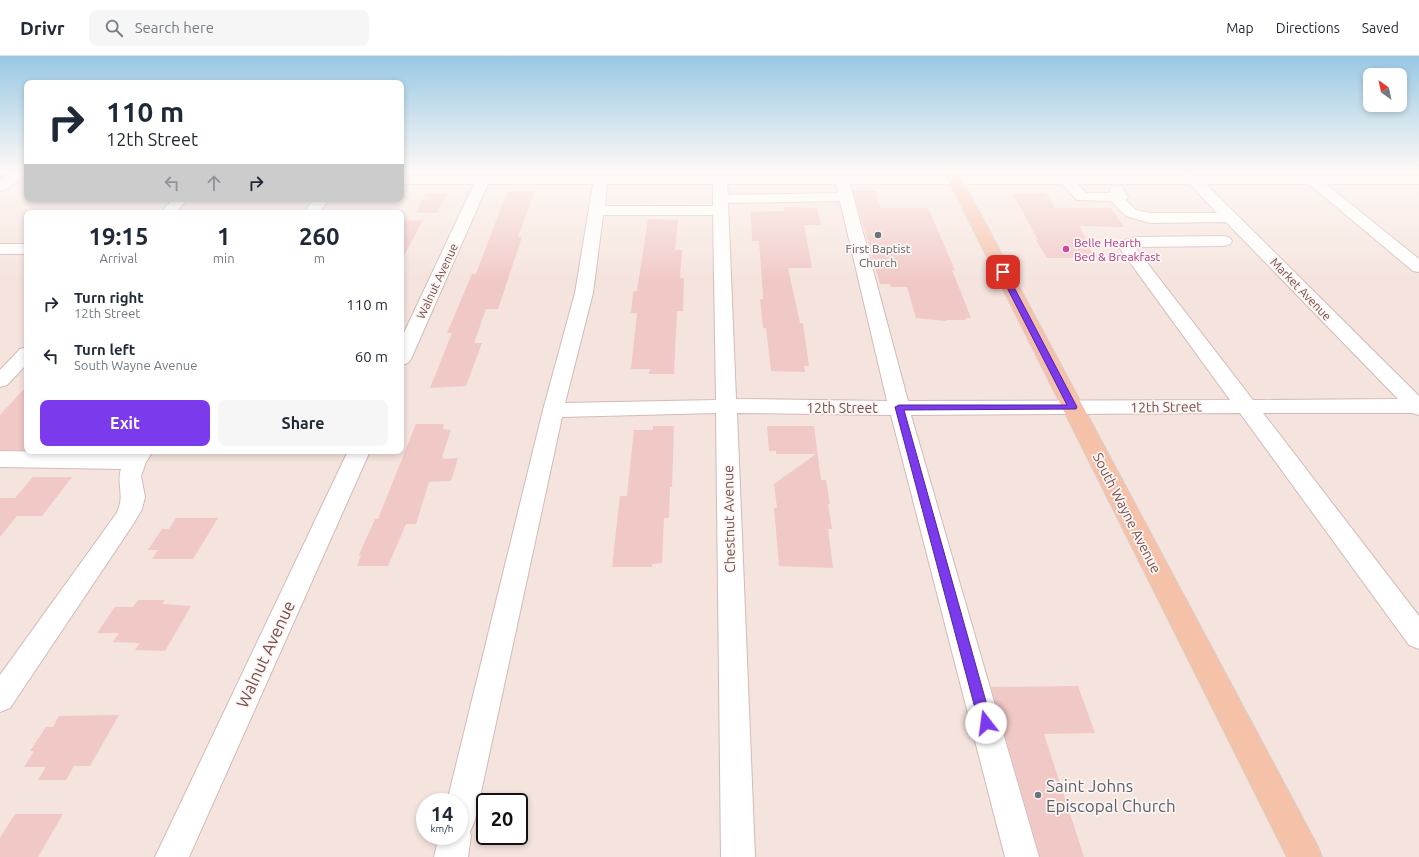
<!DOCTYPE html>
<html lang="en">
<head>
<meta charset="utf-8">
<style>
	body { margin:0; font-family:Ubuntu,sans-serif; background:#f6f6f7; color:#1f2937; height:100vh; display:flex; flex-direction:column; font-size:15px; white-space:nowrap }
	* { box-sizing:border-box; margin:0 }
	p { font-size:13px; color:#747a83 }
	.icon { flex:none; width:22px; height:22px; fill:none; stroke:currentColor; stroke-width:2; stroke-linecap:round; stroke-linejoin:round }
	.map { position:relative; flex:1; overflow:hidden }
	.drawer { position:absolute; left:24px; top:154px; width:380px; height:244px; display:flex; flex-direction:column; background:#fff; border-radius:8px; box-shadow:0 2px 6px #0003 }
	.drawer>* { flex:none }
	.top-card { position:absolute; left:24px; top:24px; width:380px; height:122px; border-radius:8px; box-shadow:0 2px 6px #0003; background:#fff; color:#1f2937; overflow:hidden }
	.needle { width:26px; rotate:327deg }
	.tools { position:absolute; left:1363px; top:12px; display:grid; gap:8px }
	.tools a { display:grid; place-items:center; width:44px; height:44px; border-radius:8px; background:#fff; box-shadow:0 2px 6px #0003; font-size:20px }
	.speed { position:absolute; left:416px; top:737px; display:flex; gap:8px; font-size:20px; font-weight:700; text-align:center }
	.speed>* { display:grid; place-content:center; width:52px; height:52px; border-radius:50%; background:#fff; box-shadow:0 2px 6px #0003; line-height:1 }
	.speed small { font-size:10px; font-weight:400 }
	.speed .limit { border:2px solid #111; border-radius:6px; background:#fff; color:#111 }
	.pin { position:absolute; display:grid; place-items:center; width:34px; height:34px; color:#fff; margin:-17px; border-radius:8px; box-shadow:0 2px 6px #0006 }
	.me { position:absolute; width:44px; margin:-22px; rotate:345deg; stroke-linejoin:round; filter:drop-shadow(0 0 3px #0008) }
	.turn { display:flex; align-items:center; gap:14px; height:84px; padding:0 16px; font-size:18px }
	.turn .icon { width:52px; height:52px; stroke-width:2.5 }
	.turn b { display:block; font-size:28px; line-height:34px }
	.lanes { display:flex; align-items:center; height:38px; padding:0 16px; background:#0003; justify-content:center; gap:20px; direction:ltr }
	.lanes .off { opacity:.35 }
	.eta { display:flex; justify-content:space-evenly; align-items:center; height:68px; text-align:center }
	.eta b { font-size:24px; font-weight:700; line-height:28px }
	.button { display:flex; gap:8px; margin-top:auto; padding:8px 16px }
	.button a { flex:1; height:46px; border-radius:8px; background:#7c3aed; color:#fff; font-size:16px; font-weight:700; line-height:46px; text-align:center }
	.button a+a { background:#f6f6f7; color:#1f2937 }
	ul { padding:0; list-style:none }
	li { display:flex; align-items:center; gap:12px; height:52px; padding:0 16px }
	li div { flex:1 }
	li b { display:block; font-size:15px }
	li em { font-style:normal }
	header { display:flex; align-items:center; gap:24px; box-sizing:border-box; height:56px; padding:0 20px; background:#fff; border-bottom:1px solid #e0e1e3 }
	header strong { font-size:19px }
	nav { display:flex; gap:22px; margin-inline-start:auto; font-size:14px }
	.search { width:280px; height:36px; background:#f6f6f7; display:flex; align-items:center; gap:10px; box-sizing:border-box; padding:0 14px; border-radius:8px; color:#747a83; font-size:15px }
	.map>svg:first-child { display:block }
</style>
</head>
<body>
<header>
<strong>Drivr</strong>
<div class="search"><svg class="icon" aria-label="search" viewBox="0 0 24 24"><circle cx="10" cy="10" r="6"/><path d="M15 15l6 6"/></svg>Search here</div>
<nav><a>Map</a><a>Directions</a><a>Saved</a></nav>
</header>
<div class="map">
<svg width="1419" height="801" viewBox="0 0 1419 801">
	<rect width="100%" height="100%" fill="#fcf1ec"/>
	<path fill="#f5e3dd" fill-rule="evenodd" d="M7,115H27V143H401V115H732L1419,120V801H0V120ZM27,157H401V395H27ZM425,746H459V780H425ZM485,746H519V780H485Z"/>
	<g fill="#f0c8c5">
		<path d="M853,134H875L881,152H928L955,214H952L971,262H965L966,264H947L945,265L916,262L907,231H891L890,228H880Z"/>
		<path d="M535,135L518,181H522L498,253H486L474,287H482L466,330L430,332L452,277H447L472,218H476L507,136Z"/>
		<path d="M447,137L437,157H415L426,138Z"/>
		<path d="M1026,137H1046L1055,152H1111L1124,171L1080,170L1094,202H1047L1036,184H1038L1013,138H1027Z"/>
		<path d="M784,151L817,152L821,169H804L812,212H788L800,267H803L809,310H804L805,316L771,315L766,272H763L760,243H763V238L759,185H752L751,156L785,155Z"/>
		<path d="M648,163L678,164L675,194H682L680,222H684L683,255H677L674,318H649L650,313H631L637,257H631L633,237L634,235H637Z"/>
		<path d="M423,164L401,205V165Z"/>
		<path d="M27,330V394H0V359Z"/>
		<path d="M416,368H444L443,373L451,374L442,401H444L443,403L458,402L451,425L429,426L416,468H406L388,510H357L361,499H359L375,463H378Z"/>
		<path d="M653,370H674L672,431H670L669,462H664L662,507L652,508V511H612L620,440H627L634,374H653Z"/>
		<path d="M767,370H814L821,424H826L830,448H828L832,473H828L833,512L779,510L774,452H777L774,428L816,398H776V395H769Z"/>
		<path d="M33,421H72L42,460H17L0,481V442H15Z"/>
		<path d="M176,462H218L193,503H152L158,494H148L162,473H169Z"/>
		<path d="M138,544H165L162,548L191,550L165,595L135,594L140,587L113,586L119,577H97L115,551H133Z"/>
		<path d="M1078,630L1095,677L1044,678L1084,801H1040L991,631Z"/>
		<path d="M119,659L90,710H74L66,724H38L46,711H24L34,695H30L46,671H53L59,660Z"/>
		<path d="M15,758H63L38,801H0V782Z"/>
	</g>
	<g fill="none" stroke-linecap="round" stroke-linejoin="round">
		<g stroke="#d3bab7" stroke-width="2">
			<g id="minor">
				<path d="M14,115H27V118L5,134L0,135V124Z"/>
				<path d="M1183,115H1193L1198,120H1419V128H1326L1419,203V216L1413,215L1309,128H1206L1419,340V359L1412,357H1263L1419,560V593L1409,589L1240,357L911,359L1039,801H1005L891,359L737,357L755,801H721L716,357L562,361L475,764L470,776L471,780L468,801H434L439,780H459V746H447L543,354L575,237L593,128H488L411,303L408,307L401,309V283L474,128H401V120H1182L1181,118ZM607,128H713V150H605ZM727,128H836L838,137L728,139ZM850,128H1062L1077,144L1111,145L1126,160L1150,167L1226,166L1398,343L1253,344L1135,191L1224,190L1230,188L1232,185L1230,182L1224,180L1136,181L1125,184L1118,190L1230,344L908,345ZM1078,128H1190L1217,157H1150L1136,154L1126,144L1128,141L1122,131L1117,130L1112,131L1110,134L1111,137H1086ZM840,145L887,345L736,343L728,147ZM603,159H713L716,344L565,347L593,237Z"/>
				<path d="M173,143H188L175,157H160Z"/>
				<path d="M314,143H329L319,157H304Z"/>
				<rect x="0" y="188" width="27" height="10"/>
				<path d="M27,291V308L7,329L0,331V314L20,293Z"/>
				<path d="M0,395L129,397L130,395H153L146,406L141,420L145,441L142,453L132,470L10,652L0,656V619L116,458C126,440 116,429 121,413L0,411Z"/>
				<path d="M348,395H370L189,801H155Z"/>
			</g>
		</g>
		<g stroke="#d9cece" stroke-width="2">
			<path id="major" d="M941,115H955L968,135L1317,789L1322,801H1287L954,135Z"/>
		</g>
		<use href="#minor" fill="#fff" fill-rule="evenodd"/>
		<use href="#major" fill="#f6c1a9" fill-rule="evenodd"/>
	</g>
	<linearGradient id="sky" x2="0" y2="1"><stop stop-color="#98c8e4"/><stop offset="0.51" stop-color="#fef9f6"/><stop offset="1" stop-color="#fef9f6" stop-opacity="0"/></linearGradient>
	<rect width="1419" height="227" fill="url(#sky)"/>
	<path fill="#7c3aed" stroke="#51269a" d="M1003,214L1006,216L1077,351L1076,353L904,354L992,667L990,671L986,672L981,671L979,667L895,351L899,349H1067L999,216Z"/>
	<g fill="#6b7280" stroke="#fef6f3" stroke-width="1.5">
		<circle cx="878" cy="179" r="4"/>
		<circle cx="1038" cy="739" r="4"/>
	</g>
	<circle fill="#d1479c" stroke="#fef6f3" stroke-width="1.5" cx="1066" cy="193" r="4"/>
	<g text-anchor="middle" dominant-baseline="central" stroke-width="3.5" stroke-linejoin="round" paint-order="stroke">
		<g font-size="12" fill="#b23c85" stroke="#fef6f3" text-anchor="start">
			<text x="1074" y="186">Belle Hearth<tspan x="1074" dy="14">Bed &amp; Breakfast</tspan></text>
		</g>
		<g font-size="12" fill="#5b616d" stroke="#fef6f3">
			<text x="878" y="192">First Baptist<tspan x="878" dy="14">Church</tspan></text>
		</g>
		<g font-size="12" fill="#77504f" stroke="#fef6f3">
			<text transform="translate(437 225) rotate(-65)">Walnut Avenue</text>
			<text transform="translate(1301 233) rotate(46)">Market Avenue</text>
		</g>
		<g font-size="14" fill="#77504f" stroke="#fef6f3">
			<text transform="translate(1166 351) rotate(-1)">12th Street</text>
			<text x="842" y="352">12th Street</text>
			<text transform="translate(1127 457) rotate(63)">South Wayne Avenue</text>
			<text transform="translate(729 463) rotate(-91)">Chestnut Avenue</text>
		</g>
		<g font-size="17" fill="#77504f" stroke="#fef6f3">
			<text transform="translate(265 598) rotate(-65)">Walnut Avenue</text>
		</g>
		<g font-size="17" fill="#5b616d" stroke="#fef6f3" text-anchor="start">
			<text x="1046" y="729">Saint Johns<tspan x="1046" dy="20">Episcopal Church</tspan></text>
		</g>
	</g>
</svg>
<div class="tools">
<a><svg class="needle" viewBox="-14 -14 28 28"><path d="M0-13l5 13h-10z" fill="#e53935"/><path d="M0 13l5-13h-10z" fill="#747a83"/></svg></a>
</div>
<div class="speed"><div>14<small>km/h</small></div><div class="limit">20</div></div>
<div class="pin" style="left:1003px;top:216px;background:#d93025"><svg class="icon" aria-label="arrive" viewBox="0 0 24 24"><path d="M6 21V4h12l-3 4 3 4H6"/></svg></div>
<svg class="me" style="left:986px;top:667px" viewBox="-20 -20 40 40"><circle r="19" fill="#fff"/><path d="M0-13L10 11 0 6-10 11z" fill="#7c3aed"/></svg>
<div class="top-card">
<div class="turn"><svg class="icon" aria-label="right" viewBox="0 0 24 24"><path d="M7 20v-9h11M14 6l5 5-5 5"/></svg><div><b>110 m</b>12th Street</div></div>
<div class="lanes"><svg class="icon off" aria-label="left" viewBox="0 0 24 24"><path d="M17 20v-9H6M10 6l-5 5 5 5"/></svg><svg class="icon off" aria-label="ahead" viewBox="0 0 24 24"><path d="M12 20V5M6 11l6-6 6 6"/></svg><svg class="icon" aria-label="right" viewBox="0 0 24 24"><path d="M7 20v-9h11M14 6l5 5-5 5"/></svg></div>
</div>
<section class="drawer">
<div class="eta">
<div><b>19:15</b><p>Arrival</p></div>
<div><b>1</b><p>min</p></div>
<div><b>260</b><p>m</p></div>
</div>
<ul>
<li><svg class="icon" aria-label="right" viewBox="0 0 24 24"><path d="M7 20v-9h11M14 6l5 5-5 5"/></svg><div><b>Turn right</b><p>12th Street</p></div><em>110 m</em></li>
<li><svg class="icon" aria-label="left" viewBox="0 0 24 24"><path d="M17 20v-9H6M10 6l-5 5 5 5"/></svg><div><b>Turn left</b><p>South Wayne Avenue</p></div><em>60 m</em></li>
</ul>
<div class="button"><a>Exit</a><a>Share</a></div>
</section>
</div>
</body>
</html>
